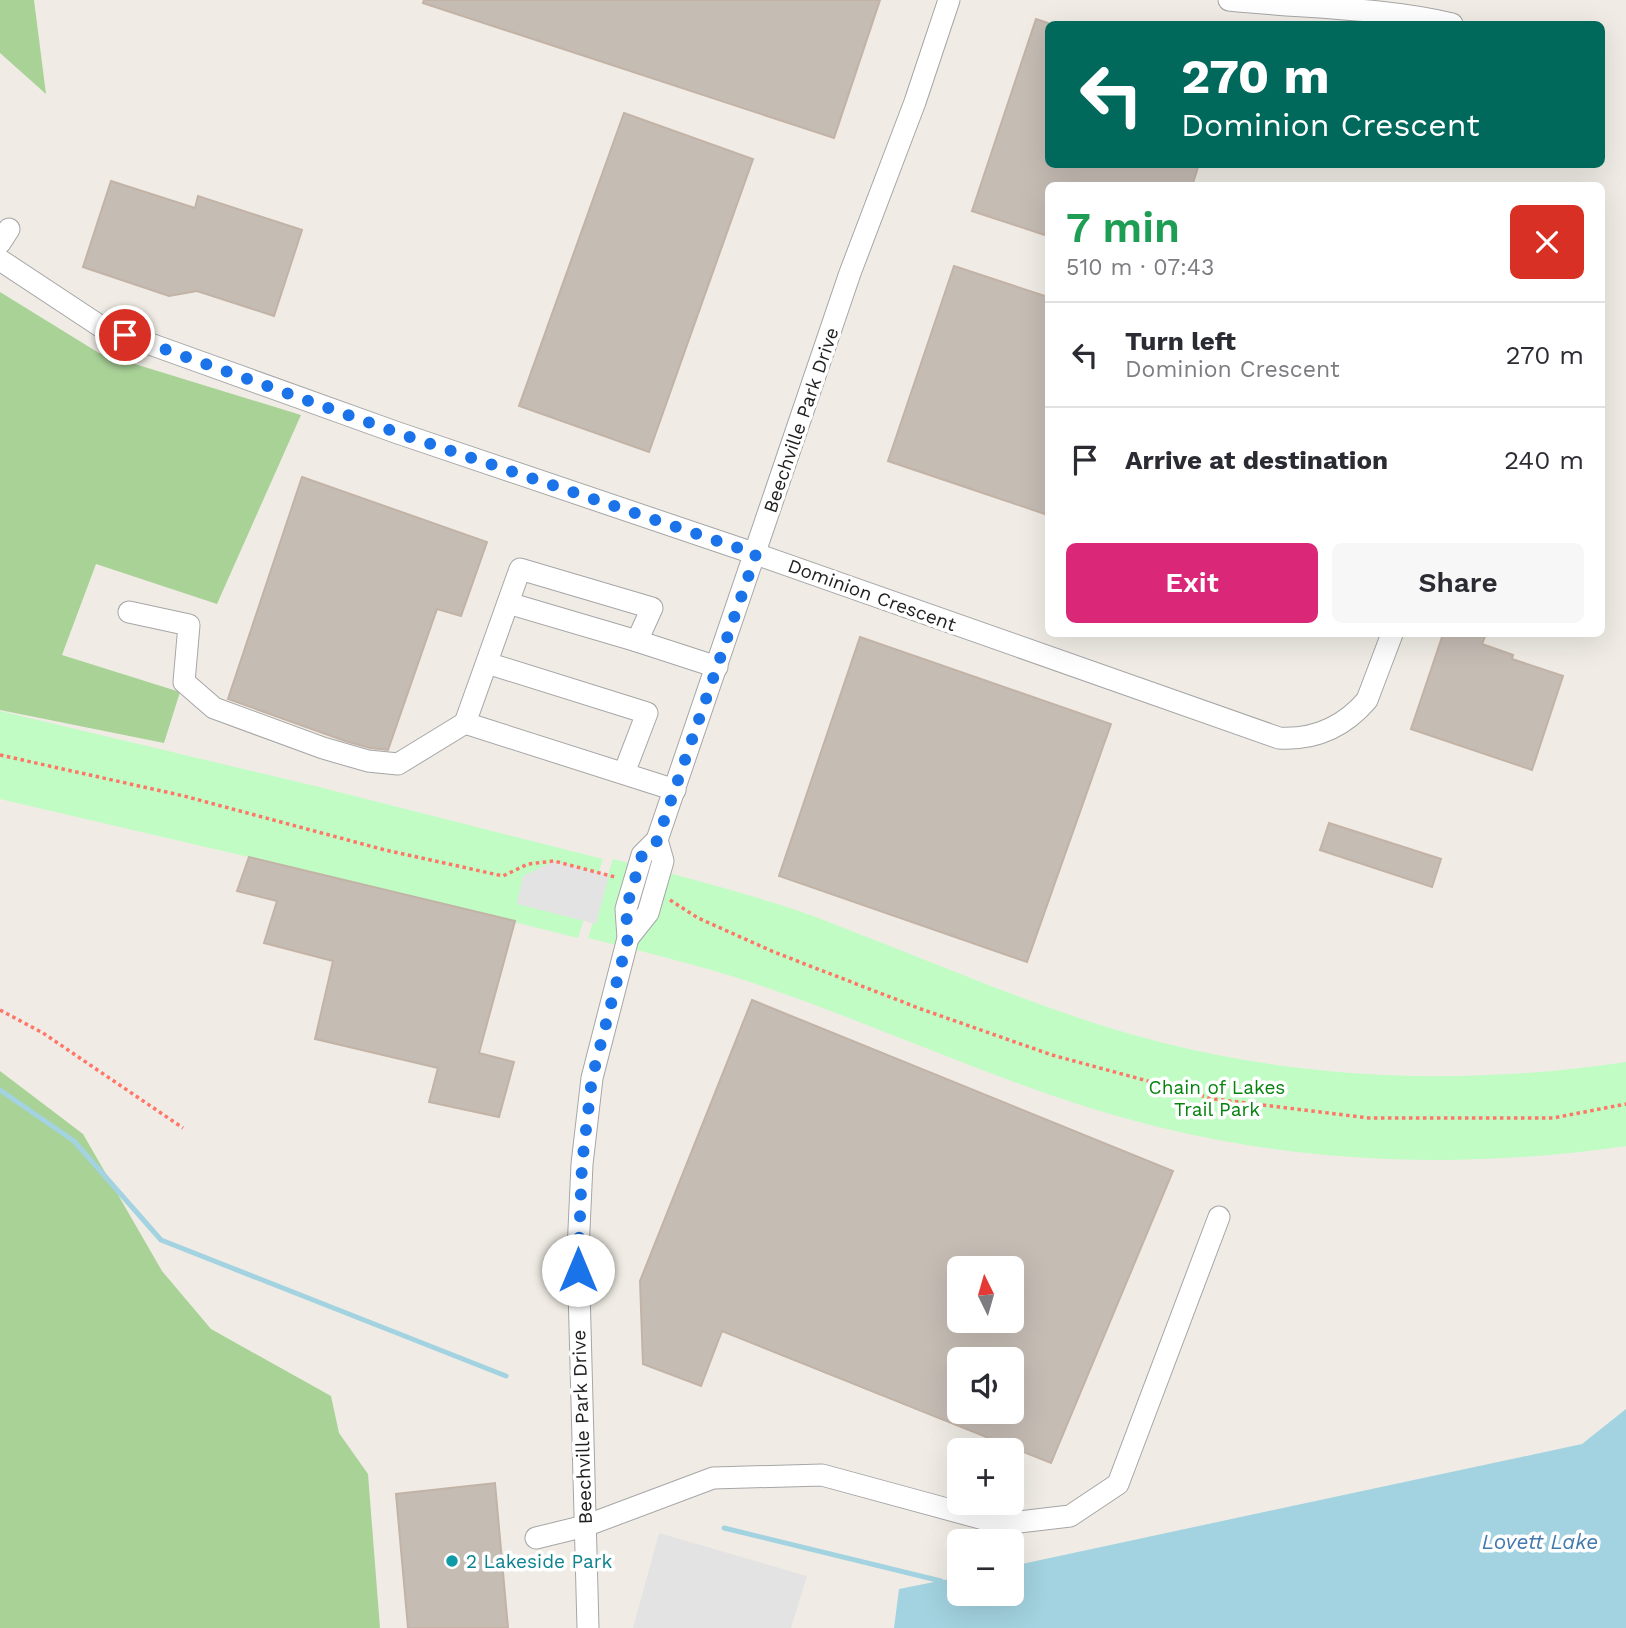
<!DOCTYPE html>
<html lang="en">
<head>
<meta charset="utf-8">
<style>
	body { margin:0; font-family:"Work Sans",sans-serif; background:#f7f7f7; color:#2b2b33; height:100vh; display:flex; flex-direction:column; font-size:26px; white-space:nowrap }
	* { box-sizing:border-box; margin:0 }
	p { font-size:23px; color:#7c7c81 }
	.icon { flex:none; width:38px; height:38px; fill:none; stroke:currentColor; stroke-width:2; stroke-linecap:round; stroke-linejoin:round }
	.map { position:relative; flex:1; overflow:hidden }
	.panel { position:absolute; left:1045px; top:182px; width:560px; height:455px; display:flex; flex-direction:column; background:#fff; border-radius:10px; box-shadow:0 7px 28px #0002 }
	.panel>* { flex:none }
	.banner { position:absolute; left:1045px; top:21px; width:560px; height:147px; border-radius:10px; box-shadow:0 7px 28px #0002; background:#00695c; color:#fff; overflow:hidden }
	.needle { width:46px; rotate:355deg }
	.controls { position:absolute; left:947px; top:1256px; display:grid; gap:14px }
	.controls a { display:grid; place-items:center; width:77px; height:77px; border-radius:10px; background:#fff; box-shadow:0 7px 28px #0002; font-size:35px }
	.pin { position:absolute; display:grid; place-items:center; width:60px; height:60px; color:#fff; margin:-30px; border:4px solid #fff; border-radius:50%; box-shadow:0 2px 7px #0007 }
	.me { position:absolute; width:77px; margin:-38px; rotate:0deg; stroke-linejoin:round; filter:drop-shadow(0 0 5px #0008) }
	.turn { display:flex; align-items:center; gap:24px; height:147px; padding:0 21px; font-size:32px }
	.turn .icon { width:91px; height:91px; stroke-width:2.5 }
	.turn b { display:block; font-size:49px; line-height:60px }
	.round { display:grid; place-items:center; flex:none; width:74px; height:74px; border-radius:10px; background:#f7f7f7 }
	.summary { display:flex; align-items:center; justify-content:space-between; height:119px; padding:0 21px }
	h1 { font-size:42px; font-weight:600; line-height:52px; color:#1e9e55 }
	.primary-button { display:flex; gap:14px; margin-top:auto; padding:14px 21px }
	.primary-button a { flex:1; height:80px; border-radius:10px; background:#db2777; color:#fff; font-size:28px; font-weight:600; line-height:80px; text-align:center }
	.primary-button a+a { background:#f7f7f7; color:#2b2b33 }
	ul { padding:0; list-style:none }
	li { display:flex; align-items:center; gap:21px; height:105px; padding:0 21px; border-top:2px solid #e1e1e2 }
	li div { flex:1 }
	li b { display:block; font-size:26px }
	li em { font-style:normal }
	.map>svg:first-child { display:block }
</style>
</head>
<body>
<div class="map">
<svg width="1626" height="1628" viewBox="0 0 1626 1628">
	<rect width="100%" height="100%" fill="#f0ece5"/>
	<g fill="#a9d297">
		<path d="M0,0H34L46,94L0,53Z"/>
		<path d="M0,292L99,353L301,415L217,604L96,564L62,655L180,692L164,743L0,710Z"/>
		<path d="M0,1071L83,1134L162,1271L211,1329L331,1396L339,1433L368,1474L380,1628H0Z"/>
	</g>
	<g fill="#c0fcc4">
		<path d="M0,711L315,786L603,859L578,938L322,874L0,799Z"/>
		<path d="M613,859C674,874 736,890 796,910C826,920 855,933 885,944C976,980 1068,1019 1164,1043C1315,1081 1473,1085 1626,1062V1146C1476,1168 1319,1165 1171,1130C1028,1097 897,1032 759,985C703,966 645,952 588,938Z"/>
	</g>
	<g fill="#e3e3e3">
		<path d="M554,861L609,875L596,924L517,904L523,876Z"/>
		<path d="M659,1533L807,1576L791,1628H633Z"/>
	</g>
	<path fill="#a3d3e0" d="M1626,1409V1628H894L899,1589L959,1577V1594H1012V1566L1582,1444Z"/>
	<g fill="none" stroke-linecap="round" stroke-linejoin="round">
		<g stroke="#a3d3e0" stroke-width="5">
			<path d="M0,1090L74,1141L161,1240L506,1376"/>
			<path d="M724,1528L941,1581"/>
		</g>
	</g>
	<g fill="#c5bcb4" stroke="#c3b3a6" stroke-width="2" fill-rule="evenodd">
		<path d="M424,0H880L834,138L423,3Z"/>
		<path d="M1036,19L1048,23V164H1199L1192,186H1048V236L972,211Z"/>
		<path d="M624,113L753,159L649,452L519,406Z"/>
		<path d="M111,181L195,208L198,196L302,230L274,316L197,291L169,296L83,267Z"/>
		<path d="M954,266L1048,297V515L888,461Z"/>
		<path d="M302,477L487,542L461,616L437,609L388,750L370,748L345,741L228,699Z"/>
		<path d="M1443,634H1486L1482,644L1513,655L1512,659L1563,676L1532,770L1411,729Z"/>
		<path d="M860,637L1111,724L1027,962L779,876Z"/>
		<path d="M1329,823L1441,859L1432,887L1320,850Z"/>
		<path d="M249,857L515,921L479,1053L514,1062L499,1117L429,1102L438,1068L315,1039L333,961L264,943L277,901L237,891Z"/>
		<path d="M752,1000L1173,1171L1051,1463L722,1331L701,1386L643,1364L640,1281ZM959,1269H1012V1321H959ZM959,1360H1012V1412H959Z"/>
		<path d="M495,1483L508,1628H408L396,1494Z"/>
	</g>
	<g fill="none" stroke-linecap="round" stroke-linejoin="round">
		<g stroke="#a6a6a6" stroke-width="23">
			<g id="minor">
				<path d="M1229,0C1303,8 1380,7 1452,24"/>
				<path d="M0,243L9,229"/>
				<path d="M0,260L100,326L398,433L756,554L1279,738C1314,740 1344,727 1367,700L1392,634"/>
				<path d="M508,603L637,641"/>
				<path d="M129,612L189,625L184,682L214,708L323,748L368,761L398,764L465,723"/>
				<path d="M487,663L647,713L624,773"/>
				<path d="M675,790L465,723L520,569L652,608L637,641L717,667"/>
				<path d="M628,938L648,913L663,861L657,840"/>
				<path d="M536,1538L585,1526L713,1478L822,1475L1002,1524L1070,1516L1118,1484L1219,1217"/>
				<path d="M588,1628L578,1251L582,1164L592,1078L628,938L626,909L642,855L657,840L850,273L915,102L949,0"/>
			</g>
		</g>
		<g stroke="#ff7667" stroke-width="3.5" stroke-dasharray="3.5 3.5" stroke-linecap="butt">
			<path d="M0,755L184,796L385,850L503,876L528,864L554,861L615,877"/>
			<path d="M670,900L698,918L774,952L921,1009L1052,1055L1214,1099L1369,1118H1553L1626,1104"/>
			<path d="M0,1010L43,1033L183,1128"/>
		</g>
		<use href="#minor" stroke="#fff" stroke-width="21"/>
	</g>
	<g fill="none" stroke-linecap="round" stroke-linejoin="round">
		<path stroke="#1a73e8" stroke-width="12" stroke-dasharray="0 21.6" d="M125,335L398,433L756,554L657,841L642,855L626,909L628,938L592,1078L582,1164L578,1270"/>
	</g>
	<circle fill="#0f9aa8" stroke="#fff" stroke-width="2.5" cx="452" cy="1561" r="7"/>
	<g text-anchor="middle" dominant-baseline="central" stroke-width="7" stroke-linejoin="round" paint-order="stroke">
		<g font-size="19" fill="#1f1f1f" stroke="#fff">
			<text transform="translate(801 420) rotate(-71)">Beechville Park Drive</text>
			<text transform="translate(872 595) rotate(20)">Dominion Crescent</text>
			<text transform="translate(582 1427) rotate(-92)">Beechville Park Drive</text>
		</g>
		<g font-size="19" fill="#06840f" stroke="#fff">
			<text x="1217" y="1087">Chain of Lakes<tspan x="1217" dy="22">Trail Park</tspan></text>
		</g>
		<g font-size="19" fill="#0d838f" stroke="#fff" text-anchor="start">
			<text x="466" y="1561">2 Lakeside Park</text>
		</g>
		<g font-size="21" font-style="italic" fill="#4379ac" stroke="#fff">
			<text x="1540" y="1541">Lovett Lake</text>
		</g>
	</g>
</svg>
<div class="controls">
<a><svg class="needle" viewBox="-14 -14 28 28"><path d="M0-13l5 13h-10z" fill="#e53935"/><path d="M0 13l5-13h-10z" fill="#7c7c81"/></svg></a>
<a><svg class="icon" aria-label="sound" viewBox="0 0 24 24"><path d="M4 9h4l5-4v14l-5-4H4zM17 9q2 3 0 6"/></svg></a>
<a>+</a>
<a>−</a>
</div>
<div class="pin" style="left:125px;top:335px;background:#d93025"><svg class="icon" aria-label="arrive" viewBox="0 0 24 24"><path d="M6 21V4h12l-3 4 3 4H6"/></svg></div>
<svg class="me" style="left:578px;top:1270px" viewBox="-20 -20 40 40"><circle r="19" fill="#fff"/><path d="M0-13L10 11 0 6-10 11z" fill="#1a73e8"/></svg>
<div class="banner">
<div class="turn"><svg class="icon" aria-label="left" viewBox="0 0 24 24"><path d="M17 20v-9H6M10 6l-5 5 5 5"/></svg><div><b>270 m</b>Dominion Crescent</div></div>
</div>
<section class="panel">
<div class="summary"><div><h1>7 min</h1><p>510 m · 07:43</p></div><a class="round" style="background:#d93025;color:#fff"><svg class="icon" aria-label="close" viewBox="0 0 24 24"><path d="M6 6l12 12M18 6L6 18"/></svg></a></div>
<ul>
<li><svg class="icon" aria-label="left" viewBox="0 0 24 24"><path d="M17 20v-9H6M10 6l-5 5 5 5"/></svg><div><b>Turn left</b><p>Dominion Crescent</p></div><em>270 m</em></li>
<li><svg class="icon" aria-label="arrive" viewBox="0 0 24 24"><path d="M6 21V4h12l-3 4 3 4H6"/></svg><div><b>Arrive at destination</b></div><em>240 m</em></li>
</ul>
<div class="primary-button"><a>Exit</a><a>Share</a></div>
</section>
</div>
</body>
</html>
